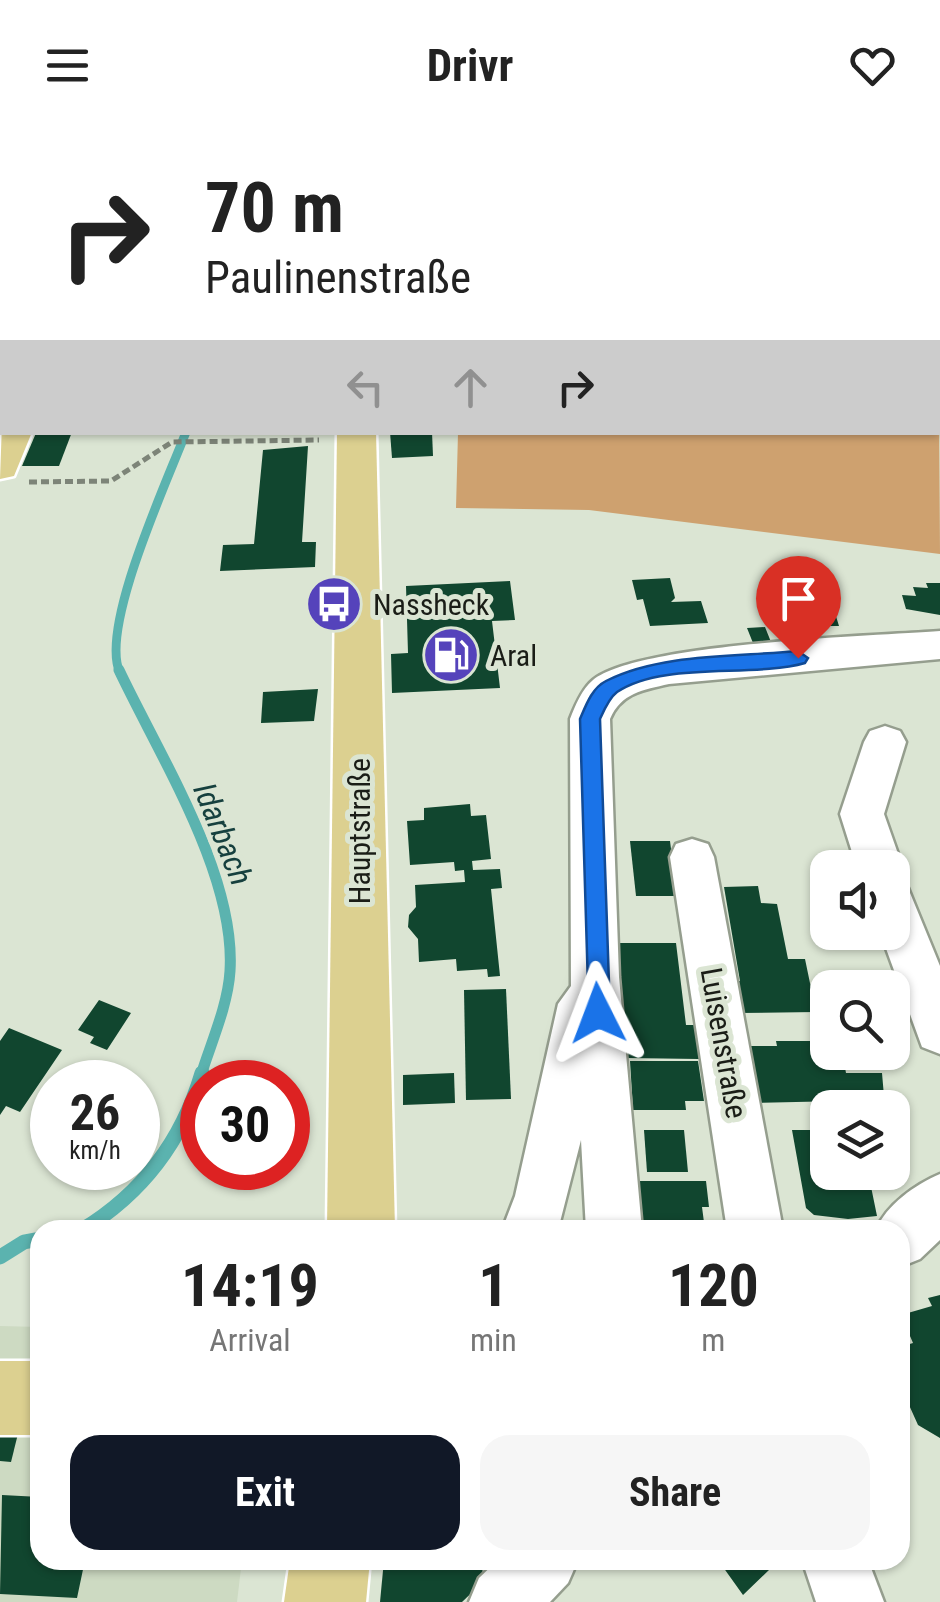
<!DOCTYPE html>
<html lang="en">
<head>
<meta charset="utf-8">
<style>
	body { margin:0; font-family:"Roboto Condensed",sans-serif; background:#f6f6f6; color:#222; height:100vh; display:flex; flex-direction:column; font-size:38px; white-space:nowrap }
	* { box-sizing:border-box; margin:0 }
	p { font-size:32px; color:#767676 }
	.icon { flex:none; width:55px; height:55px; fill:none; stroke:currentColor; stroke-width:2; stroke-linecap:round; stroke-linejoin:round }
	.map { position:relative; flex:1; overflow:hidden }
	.side { position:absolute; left:30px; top:1090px; width:880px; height:350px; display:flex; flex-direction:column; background:#fff; border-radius:30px; box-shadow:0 2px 8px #0004 }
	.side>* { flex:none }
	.guide { position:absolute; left:0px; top:0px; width:940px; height:305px; box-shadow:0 2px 8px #0004; background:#fff; color:#222; overflow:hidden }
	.buttons { position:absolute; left:810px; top:720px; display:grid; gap:20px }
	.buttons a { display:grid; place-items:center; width:100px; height:100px; border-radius:20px; background:#fff; box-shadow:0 2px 8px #0004; font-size:50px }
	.speed { position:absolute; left:30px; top:930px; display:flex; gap:20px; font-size:50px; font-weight:700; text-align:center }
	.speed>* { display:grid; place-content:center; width:130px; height:130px; border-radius:50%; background:#fff; box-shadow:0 2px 8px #0004; line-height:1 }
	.speed small { font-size:25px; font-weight:400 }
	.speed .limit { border:15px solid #d22; background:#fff; color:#111 }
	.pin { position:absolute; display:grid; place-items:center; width:85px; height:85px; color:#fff; margin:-102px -42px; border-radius:50% 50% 50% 0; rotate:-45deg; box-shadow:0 0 10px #0007 }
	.pin .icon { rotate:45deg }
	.me { position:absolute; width:110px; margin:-55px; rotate:357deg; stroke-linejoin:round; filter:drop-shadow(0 0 8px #0008) }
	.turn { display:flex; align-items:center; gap:35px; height:210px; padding:0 40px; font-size:45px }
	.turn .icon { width:130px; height:130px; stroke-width:2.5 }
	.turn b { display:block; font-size:70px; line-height:85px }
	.lanes { display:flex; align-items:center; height:95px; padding:0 40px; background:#0003; justify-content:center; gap:50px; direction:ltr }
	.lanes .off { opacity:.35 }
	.eta { display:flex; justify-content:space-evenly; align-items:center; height:170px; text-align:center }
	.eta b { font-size:60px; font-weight:700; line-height:70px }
	.primary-button { display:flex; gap:20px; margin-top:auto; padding:20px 40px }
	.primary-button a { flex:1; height:115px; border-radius:30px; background:#111827; color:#fff; font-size:40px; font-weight:700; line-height:115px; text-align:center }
	.primary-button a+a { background:#f6f6f6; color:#222 }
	header { display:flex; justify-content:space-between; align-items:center; height:130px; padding:0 40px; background:#fff; font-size:45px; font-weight:700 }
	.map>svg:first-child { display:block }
</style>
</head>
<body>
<header><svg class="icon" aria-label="menu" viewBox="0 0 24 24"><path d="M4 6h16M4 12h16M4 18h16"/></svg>Drivr<svg class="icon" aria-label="heart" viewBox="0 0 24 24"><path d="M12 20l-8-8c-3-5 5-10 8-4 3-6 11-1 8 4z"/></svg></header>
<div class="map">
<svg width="940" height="1472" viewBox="0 0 940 1472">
	<rect width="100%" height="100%" fill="#dbe5d3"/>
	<path fill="#cddac2" d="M0,1196L40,1197V1430H242L237,1472H0Z"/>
	<g fill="#cea16f">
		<path d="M428,0H940V84L938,2Z"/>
		<path d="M938,127L940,424L589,380L456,378L458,303L938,302Z"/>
	</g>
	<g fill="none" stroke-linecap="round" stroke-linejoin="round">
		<path stroke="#5bb3af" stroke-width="9" d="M120,543C99,498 167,352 186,302"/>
		<path stroke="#5bb3af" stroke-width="11" d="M119,540C160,627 236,745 230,841C228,875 211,913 201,945"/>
		<g stroke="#5bb3af" stroke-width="15">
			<path d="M82,1100C143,1063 182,1011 202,943"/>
			<path d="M0,1127L24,1112L40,1109"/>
		</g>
	</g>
	<g fill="#11462f">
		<path d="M72,302L59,336H22L36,303Z"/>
		<path d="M390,302H432L433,326L392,328Z"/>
		<path d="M308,316L302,412H316L315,437L220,441L223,415L254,414L263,320Z"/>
		<path d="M670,448L675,468L671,472L701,471L708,493L650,496L643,469L637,470L632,450Z"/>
		<path d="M510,451L515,490L492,491L500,558L392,563L391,524L408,523L406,456Z"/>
		<path d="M926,453H940V485L906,479L902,465L916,466L913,457L928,458Z"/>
		<path d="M808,467H830L839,496H777L771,470H809Z"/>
		<path d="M765,497L773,517L755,518L747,498Z"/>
		<path d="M318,559L314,591L261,593L263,562Z"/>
		<path d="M470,674L471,686L486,685L491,729L472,731L473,740L500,739L502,758L491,759L500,846L488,847L487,839L457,841L456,829L419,832L418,809L408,797L409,785L416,777L415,755L465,752L464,740L455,741L454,732L410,735L407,691L424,690V678Z"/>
		<path d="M630,711H670L677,766H636Z"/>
		<path d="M758,756L761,773L777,774L788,829H805L816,882L739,883L734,851H740L724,757Z"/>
		<path d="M618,813H676L686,895H695L699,929L627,928Z"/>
		<path d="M506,859L511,969L466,970L464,860Z"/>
		<path d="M99,870L131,883L107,920L90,913L94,907L78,900Z"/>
		<path d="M9,898L62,920L20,982L6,976L0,985V911Z"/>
		<path d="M776,911H828V922H842L846,943H882L885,978H842L841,971L753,973L744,916H777Z"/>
		<path d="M630,931H698L704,971H685L686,980H633Z"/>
		<path d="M454,943L455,973L403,975V945Z"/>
		<path d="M644,1000H684L688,1042H647Z"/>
		<path d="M792,1000H828V1042H868L877,1086L848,1089L814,1085L806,1078Z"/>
		<path d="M636,1051H706L709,1077H702L705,1100H641Z"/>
		<path d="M940,1165V1308L918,1295L900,1255V1217L913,1213L901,1185L932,1176L928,1168Z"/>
		<path d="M33,1243L11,1332L0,1331V1244Z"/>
		<path d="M2,1365L40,1367V1430H85L77,1468L0,1464Z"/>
		<path d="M384,1430H483L482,1453L462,1472H380Z"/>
		<path d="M718,1430H803V1431L769,1440L743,1465Z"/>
	</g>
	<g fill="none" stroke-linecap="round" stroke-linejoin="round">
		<g stroke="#959e8e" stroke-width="5">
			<g id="minor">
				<path d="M938,84L940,85V101L938,100Z"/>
				<path d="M940,501V529L669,554C643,560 621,563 610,589L619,847L642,1100H586L581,1010L558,1100H502L515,1066L558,874L571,856L570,589C575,576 582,559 593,550C638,513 873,506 940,501Z"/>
				<path d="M885,596L900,601L906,612L884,684L903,738L892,752V738H857L840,684L864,612L870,601Z"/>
				<path d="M692,709L708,714L714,727L783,1100H727L670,727L676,714Z"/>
				<path d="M892,753L908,758L940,836V924L922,917L880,802H892Z"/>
				<path d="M940,1044V1110L920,1129L900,1137V1100H876C886,1075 916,1054 940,1044Z"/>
				<path d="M498,1430H578L568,1453L550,1472H469L479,1448Z"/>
				<path d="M802,1430H868L884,1472H816Z"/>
			</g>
		</g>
		<g stroke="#fff" stroke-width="5">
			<g id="major">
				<rect x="339" y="0" width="28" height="2"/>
				<path d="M2,293V302H32L14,346L0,349Z"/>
				<path d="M337,302H376L395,1100H327Z"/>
				<rect x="0" y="1231" width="40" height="74"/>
				<path d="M290,1430H370L366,1472H284Z"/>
			</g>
		</g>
		<path stroke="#7d8478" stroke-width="5" stroke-dasharray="8 4" stroke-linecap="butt" d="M29,352L111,351L172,312L319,310"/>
		<use href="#minor" fill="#fff" fill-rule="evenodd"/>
		<use href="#major" fill="#dcd090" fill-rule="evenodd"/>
	</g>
	<path fill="#1a73e8" stroke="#114b97" stroke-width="2.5" d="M798,521L808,528L805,533C752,548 663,531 617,562C609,568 604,580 600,589L610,883L606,891H589L580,589C586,575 592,558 606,551C661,523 737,527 798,521Z"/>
	<defs>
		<g id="bus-disc" transform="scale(2.875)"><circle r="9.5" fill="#5543bb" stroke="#dbe5d3"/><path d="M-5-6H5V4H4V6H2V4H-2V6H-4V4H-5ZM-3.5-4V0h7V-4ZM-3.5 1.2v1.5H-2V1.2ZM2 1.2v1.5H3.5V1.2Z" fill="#fff"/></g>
		<g id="fuel-disc" transform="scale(2.875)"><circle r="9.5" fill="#5543bb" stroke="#dbe5d3"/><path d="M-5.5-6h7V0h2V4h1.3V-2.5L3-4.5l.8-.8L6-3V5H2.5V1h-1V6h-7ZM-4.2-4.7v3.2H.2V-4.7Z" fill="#fff"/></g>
	</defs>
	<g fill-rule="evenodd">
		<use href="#bus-disc" x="334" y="474"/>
		<use href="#fuel-disc" x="451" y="525"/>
	</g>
	<g text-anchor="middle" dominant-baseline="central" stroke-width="10" stroke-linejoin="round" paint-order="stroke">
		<g font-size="30" fill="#1a1d17" stroke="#dbe5d3" text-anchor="start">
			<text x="373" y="474">Nassheck</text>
			<text x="490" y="525">Aral</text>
		</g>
		<g font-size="30" fill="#1a1d17" stroke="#dbe5d3">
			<text transform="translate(359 701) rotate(-90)">Hauptstraße</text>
			<text transform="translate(724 913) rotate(80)">Luisenstraße</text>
		</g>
		<g font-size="32" font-style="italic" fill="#16403e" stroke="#dbe5d3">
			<text transform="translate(223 704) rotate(68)">Idarbach</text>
		</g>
	</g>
</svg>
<div class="buttons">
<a><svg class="icon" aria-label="sound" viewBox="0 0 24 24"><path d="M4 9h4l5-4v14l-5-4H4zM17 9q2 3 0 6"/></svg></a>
<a><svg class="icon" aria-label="search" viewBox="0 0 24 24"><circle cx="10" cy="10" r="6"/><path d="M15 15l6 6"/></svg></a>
<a><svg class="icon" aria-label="layers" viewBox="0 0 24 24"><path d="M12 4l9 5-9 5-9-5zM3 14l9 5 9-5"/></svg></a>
</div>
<div class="speed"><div>26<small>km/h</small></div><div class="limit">30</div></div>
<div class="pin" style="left:798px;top:528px;background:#d93025"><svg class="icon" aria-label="arrive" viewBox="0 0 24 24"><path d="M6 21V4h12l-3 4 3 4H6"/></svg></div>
<svg class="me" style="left:598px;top:883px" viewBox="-20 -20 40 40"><path d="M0-17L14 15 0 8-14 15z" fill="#1a73e8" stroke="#fff" stroke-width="4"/></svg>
<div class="guide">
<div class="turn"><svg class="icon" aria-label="right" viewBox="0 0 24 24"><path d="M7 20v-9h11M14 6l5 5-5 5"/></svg><div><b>70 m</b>Paulinenstraße</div></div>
<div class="lanes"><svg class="icon off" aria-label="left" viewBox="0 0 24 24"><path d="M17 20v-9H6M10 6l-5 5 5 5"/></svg><svg class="icon off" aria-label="ahead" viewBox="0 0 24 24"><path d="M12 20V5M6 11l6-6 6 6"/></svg><svg class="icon" aria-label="right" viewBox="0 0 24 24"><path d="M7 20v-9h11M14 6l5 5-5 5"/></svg></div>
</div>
<section class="side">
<div class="eta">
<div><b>14:19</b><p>Arrival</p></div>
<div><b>1</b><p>min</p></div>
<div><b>120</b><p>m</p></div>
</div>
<div class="primary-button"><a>Exit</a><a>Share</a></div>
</section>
</div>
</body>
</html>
